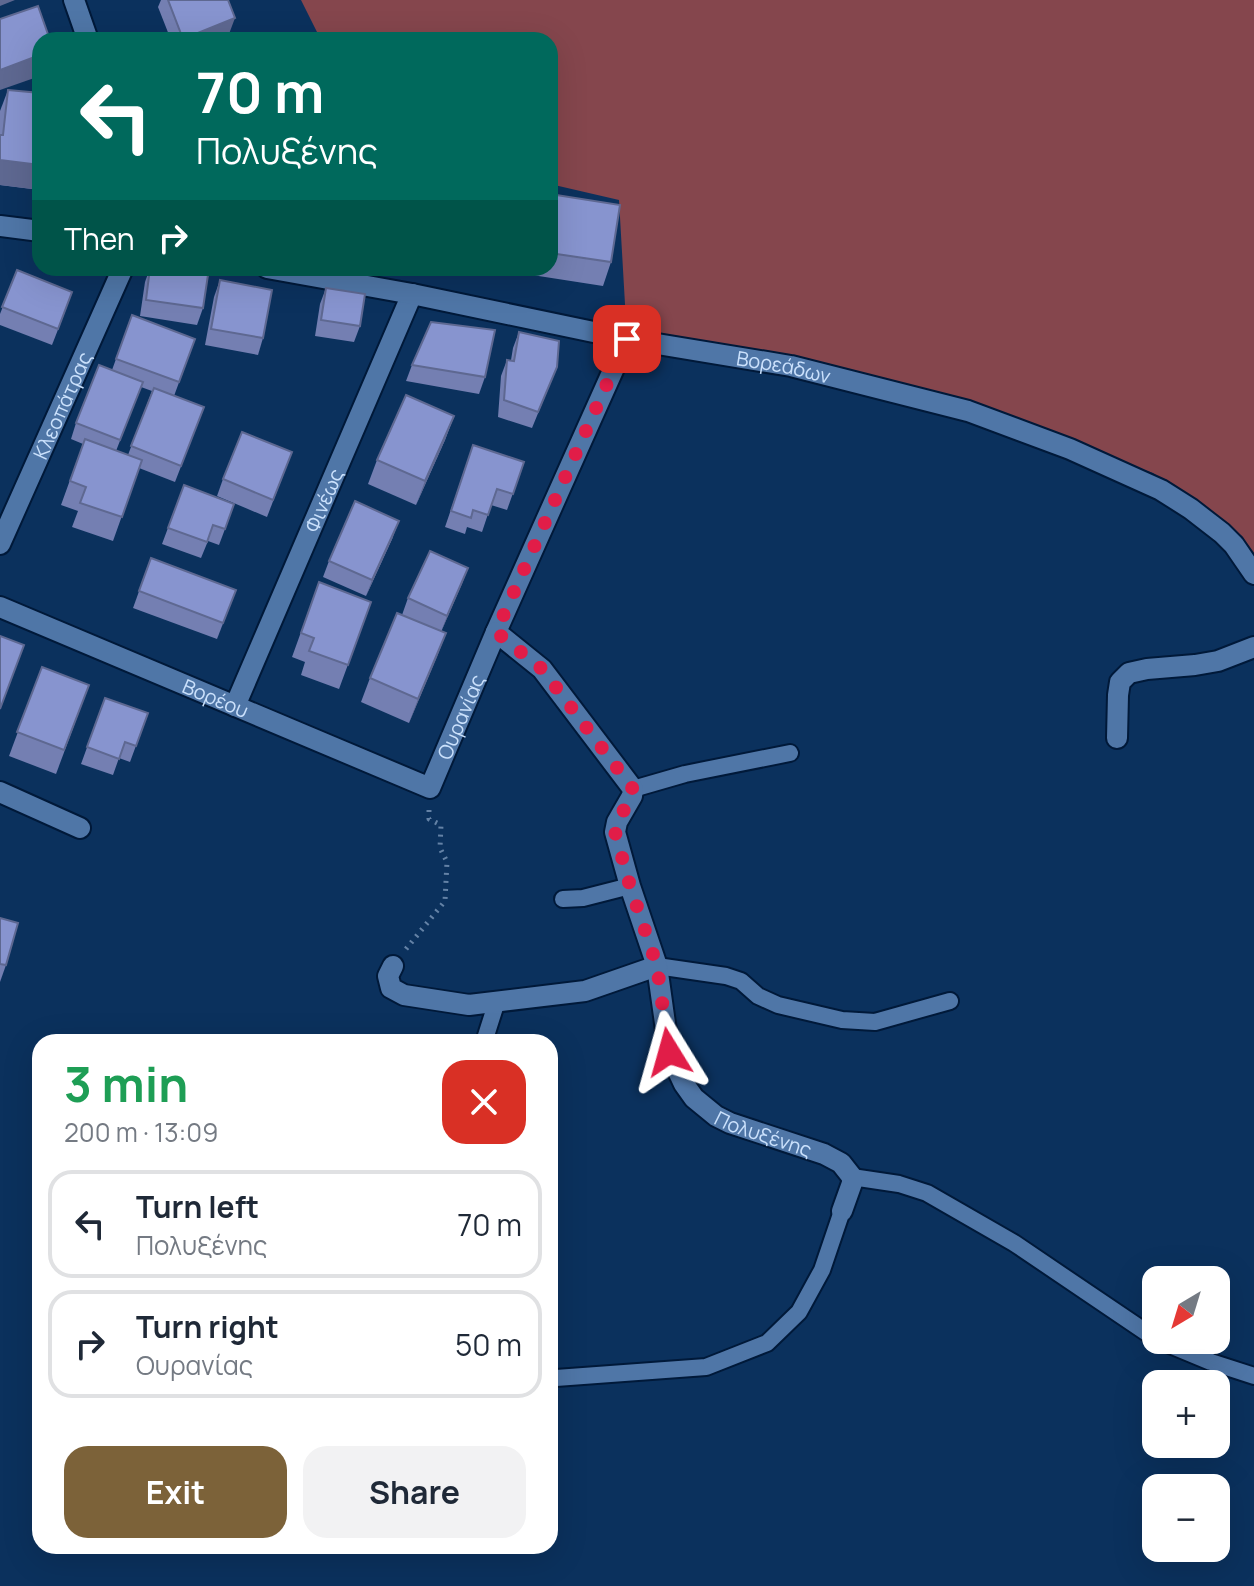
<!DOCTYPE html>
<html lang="en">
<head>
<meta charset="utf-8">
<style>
	body { margin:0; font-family:Manrope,sans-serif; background:#f2f2f3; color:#1f2937; height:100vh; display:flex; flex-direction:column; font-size:30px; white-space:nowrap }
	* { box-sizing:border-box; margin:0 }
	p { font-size:26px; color:#747a83 }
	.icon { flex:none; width:44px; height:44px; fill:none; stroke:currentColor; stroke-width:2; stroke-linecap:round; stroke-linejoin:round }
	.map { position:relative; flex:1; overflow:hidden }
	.side { position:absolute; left:32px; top:1034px; width:526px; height:520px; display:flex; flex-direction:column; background:#fff; border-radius:24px; box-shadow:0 8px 32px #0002 }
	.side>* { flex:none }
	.guide { position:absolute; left:32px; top:32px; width:526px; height:244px; border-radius:24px; box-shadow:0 8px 32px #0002; background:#00695c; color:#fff; overflow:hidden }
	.needle { width:52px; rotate:218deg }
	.buttons { position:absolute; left:1142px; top:1266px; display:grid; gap:16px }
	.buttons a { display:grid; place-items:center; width:88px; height:88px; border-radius:16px; background:#fff; box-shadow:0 8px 32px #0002; font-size:40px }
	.pin { position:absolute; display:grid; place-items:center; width:68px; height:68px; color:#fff; margin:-34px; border-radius:16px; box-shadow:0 4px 12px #0006 }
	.me { position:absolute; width:88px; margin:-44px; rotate:352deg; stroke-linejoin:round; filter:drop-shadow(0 0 6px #0008) }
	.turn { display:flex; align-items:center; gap:28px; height:168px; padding:0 32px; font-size:36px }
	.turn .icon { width:104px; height:104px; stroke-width:2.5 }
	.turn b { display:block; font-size:56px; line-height:68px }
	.then { display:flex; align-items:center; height:76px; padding:0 32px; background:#0003; gap:16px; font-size:30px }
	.round { display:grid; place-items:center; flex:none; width:84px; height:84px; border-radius:24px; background:#f2f2f3 }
	.summary { display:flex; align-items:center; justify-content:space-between; height:136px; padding:0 32px }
	h1 { font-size:48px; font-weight:700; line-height:60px; color:#1e9e55 }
	.action { display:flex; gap:16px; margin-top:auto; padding:16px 32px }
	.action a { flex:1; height:92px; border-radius:24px; background:#7c6239; color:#fff; font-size:32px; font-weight:700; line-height:92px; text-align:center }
	.action a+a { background:#f2f2f3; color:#1f2937 }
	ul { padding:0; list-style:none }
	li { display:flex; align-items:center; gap:24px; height:108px; margin:0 16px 12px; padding:0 16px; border:4px solid #e0e1e3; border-radius:24px }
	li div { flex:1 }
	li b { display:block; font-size:30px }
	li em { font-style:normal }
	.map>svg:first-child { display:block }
</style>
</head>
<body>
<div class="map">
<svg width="1254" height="1586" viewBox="0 0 1254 1586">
	<rect width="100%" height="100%" fill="#0b315d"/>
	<path fill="#85464d" d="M301,0H1254V555L1242,536L1153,473L968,411L627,339L619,200L550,184V40H321Z"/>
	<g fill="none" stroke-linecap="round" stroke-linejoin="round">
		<g stroke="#001939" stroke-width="20">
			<g id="lane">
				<path d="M633,789L685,774L790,753"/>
				<path d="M563,899L583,898L630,886"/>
				<path d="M657,966L726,976L741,981L758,996L778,1005L842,1020L875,1022L950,1001"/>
				<path d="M484,1042L497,1001"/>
				<path d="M852,1177L899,1184L927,1193L1014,1243L1156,1339"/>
				<path d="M1158,1340L1211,1362L1254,1376"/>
				<path d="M556,1378L706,1367L767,1343L799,1312L822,1270L842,1211"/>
			</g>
		</g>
		<g stroke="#001939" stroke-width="24">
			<g id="street">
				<path d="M74,0L88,40"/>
				<path id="s1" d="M0,544L123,268"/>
				<path id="s2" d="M0,607L430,788L496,632L627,339"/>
				<path id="s3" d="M496,632L542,669L633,789L632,796L617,822L615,832L630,886L657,966L669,1052L684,1084L694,1098L716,1116L730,1123L824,1154L841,1163L852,1177V1183L842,1211"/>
				<path id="s4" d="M235,706L412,294"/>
				<path d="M1117,738L1118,695L1120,682L1129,673L1147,669L1195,665L1218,661L1254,647"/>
				<path d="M0,792L80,828"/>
				<path d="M393,966L388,976L391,988L404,995L469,1005L585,991L657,966"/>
			</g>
		</g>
		<g stroke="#001939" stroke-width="24">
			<g id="secondary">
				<path d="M0,226L40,231"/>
				<path id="s5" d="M267,268L412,294L627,339L791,366L968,411L1070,449L1161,490L1191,509L1222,533L1234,545L1254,574"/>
			</g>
		</g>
		<path stroke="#6482a6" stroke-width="5" stroke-dasharray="2 6" stroke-linecap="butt" d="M406,949L445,901L447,862L440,848L441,825L429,819V809"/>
		<use href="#lane" stroke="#4f76a7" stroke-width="16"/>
		<use href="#street" stroke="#4f76a7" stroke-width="20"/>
		<use href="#secondary" stroke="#4f76a7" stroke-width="20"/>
	</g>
	<g fill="#747fb2" fill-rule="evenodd">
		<path d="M161,0H228L229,34L214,40H171L158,7Z"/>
		<path d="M8,90L40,190L0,185V111Z"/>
		<path d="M550,194L611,262L603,286L487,268H550Z"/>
		<path d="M150,268L203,308L197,325L140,316L145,282Z"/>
		<path d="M17,270L66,309L52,345L0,325V314Z"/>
		<path d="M220,280L263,338L258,355L205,345L214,297Z"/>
		<path d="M326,288L360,326L354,342L315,336L320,304Z"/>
		<path d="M519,332L557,367L532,428L498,417L501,376L507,360H511L513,348Z"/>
		<path d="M195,339L174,396L204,407L175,482L139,468L113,541L72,527L78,511L61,505L83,444L71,439L76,423L112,370L116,359ZM141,387L152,391L128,455L116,451Z"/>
		<path d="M412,365L485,377L479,394L406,381Z"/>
		<path d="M454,416L445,440L416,505L368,484L377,460Z"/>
		<path d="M473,445L524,462L507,510L491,505L482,532L467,527L465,534L445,527Z"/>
		<path d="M292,452L267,517L217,496L223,479Z"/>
		<path d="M184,485L225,529L219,545L208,541L201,558L162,544Z"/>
		<path d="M393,537L366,596L323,577L329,561Z"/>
		<path d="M151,558L236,590L217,639L133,608Z"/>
		<path d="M468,568L441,632L446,633L409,723L361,702L370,678L402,615L408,598Z"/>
		<path d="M319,582L371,602L339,689L301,675L305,662L292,657Z"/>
		<path d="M42,667L89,685L56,774L9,756Z"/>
		<path d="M105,698L148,713L130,762L119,758L113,775L81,764Z"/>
		<path d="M0,918L6,965L0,982Z"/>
	</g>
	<g fill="#5e6891">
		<path d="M0,0H15L0,6Z"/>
		<path d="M235,18L229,34L214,40H182L183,39Z"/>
		<path d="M40,55V76L0,90V70Z"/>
		<path d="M0,160L40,165V190L0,185Z"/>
		<path d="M454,416L445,440L416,505L425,481Z"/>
		<path d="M399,521L393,537L366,596L372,580Z"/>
		<path d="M468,568L462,584L441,632L447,616Z"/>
		<path d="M446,633L437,657L409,723L418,699Z"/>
	</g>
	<g fill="#8794cf" stroke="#5e6891" stroke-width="2">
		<path d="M168,0H228L235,18L183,39Z"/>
		<path d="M38,6L50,40H40V55L0,70V19Z"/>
		<path d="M8,90L40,93V165L0,160V135H3Z"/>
		<path d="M550,194L620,205L611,262L550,253Z"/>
		<path d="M150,268H165L208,275L203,308L146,300Z"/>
		<path d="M17,270L72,292L58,329L2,307Z"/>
		<path d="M220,280L272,290L263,338L211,329Z"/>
		<path d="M326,288L365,294L360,326L321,320Z"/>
		<path d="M132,315L195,339L179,382L116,359Z"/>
		<path d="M431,322L495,330L485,377L412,365Z"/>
		<path d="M519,332L559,341L557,367L538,412L504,400L507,360L514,361Z"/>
		<path d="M99,365L143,382L120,440L76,423Z"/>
		<path d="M154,388L204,407L181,466L131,446Z"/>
		<path d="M406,395L454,416L425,481L377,460Z"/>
		<path d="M242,432L292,452L273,500L223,479Z"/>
		<path d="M85,439L142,460L122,517L80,503L86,487L70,481Z"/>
		<path d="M473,445L524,462L513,494L497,489L488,515L473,510L471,518L451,511Z"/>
		<path d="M184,485L234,504L225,529L213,525L207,542L168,528Z"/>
		<path d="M355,501L399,521L372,580L329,561Z"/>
		<path d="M430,551L468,568L447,616L408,598Z"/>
		<path d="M151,558L236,590L223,623L139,591Z"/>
		<path d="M319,582L371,602L348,665L309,651L314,638L301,633Z"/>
		<path d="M397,613L446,633L418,699L370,678Z"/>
		<path d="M0,636L24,645L0,709Z"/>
		<path d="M42,667L89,685L64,750L17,732Z"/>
		<path d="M105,698L148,713L136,746L125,742L119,759L87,747Z"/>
		<path d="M0,918L18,923L6,965L0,964Z"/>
	</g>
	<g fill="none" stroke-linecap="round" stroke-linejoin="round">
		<path stroke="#e11d48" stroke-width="14" stroke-dasharray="0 25.2" d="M627,339L496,632L542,669L633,789L632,796L617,822L615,832L630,886L657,966L669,1052"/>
	</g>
	<g text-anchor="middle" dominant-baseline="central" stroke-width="8" stroke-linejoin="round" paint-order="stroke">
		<g font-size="20" fill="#cbe1fc" stroke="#0b315d">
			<text stroke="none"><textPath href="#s5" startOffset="526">Βορεάδων</textPath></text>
			<text stroke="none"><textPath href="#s1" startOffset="152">Κλεοπάτρας</textPath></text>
			<text stroke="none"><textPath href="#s4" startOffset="224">Φινέως</textPath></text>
			<text stroke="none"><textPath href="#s2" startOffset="234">Βορέου</textPath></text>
			<text stroke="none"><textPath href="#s2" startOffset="544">Ουρανίας</textPath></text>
			<text stroke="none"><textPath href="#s3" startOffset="616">Πολυξένης</textPath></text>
		</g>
	</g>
</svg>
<div class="buttons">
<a><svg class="needle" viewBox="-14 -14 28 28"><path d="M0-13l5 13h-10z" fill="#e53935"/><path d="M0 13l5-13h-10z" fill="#747a83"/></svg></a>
<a>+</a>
<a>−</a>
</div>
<div class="pin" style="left:627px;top:339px;background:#d93025"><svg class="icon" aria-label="arrive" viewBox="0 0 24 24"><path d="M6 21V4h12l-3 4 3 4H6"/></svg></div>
<svg class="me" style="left:669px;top:1052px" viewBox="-20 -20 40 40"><path d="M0-17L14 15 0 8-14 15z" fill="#e11d48" stroke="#fff" stroke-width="4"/></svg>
<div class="guide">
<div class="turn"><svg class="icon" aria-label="left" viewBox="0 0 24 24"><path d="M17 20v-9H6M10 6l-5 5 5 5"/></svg><div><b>70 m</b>Πολυξένης</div></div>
<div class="then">Then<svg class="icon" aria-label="right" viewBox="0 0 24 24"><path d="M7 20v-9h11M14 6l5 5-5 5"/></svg></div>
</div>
<section class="side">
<div class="summary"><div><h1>3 min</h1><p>200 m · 13:09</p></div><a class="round" style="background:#d93025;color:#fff"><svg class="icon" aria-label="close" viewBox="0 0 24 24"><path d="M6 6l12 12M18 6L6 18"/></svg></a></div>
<ul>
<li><svg class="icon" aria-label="left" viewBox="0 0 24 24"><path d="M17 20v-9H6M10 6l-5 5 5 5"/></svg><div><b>Turn left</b><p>Πολυξένης</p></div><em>70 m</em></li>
<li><svg class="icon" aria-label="right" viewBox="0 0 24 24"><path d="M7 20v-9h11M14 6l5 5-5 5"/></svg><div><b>Turn right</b><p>Ουρανίας</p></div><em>50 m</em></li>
</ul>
<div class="action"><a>Exit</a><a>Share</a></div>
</section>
</div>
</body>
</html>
